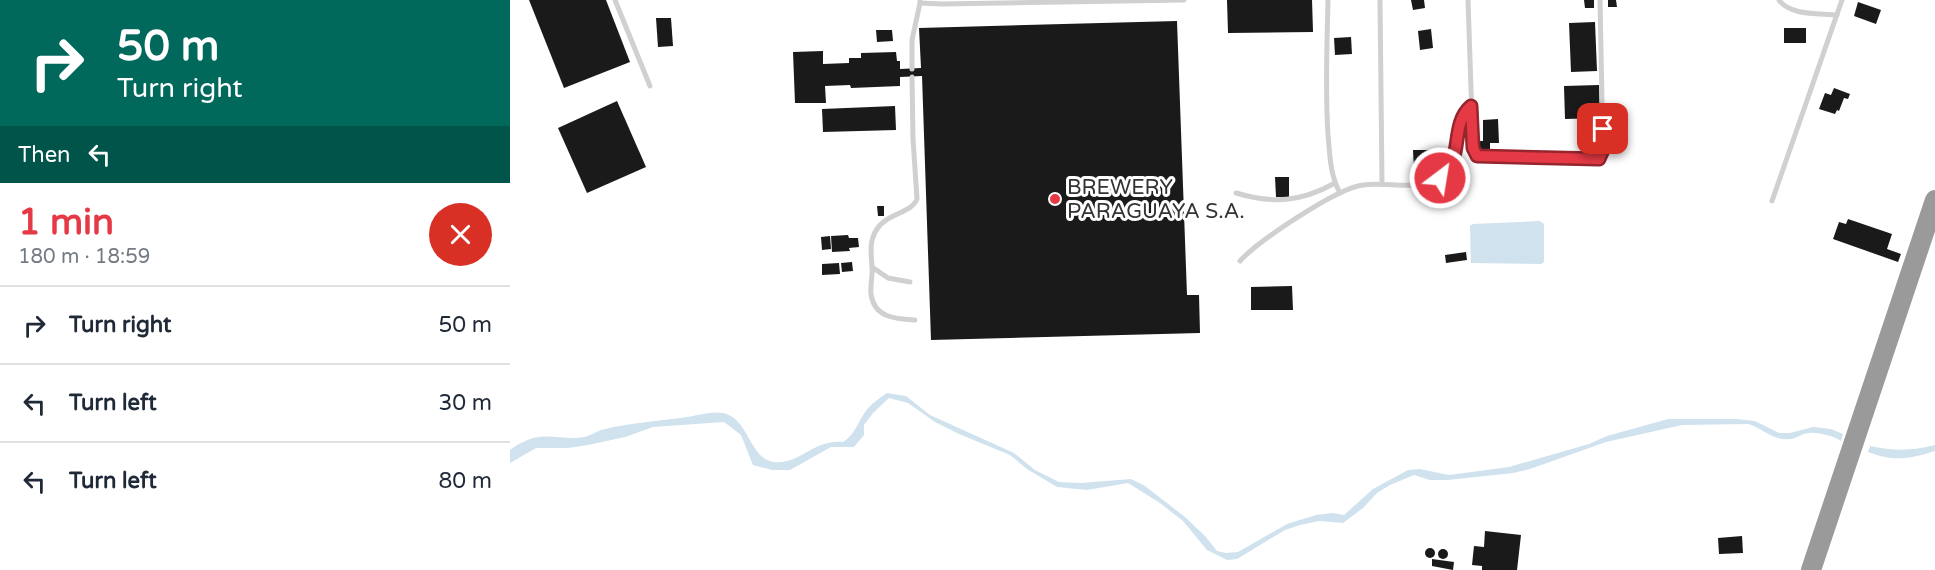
<!DOCTYPE html>
<html lang="en">
<head>
<meta charset="utf-8">
<style>
	body { margin:0; font-family:"Varela Round",sans-serif; background:#f2f2f3; color:#1f2937; height:100vh; display:flex; flex-direction:column; font-size:22px; white-space:nowrap }
	* { box-sizing:border-box; margin:0 }
	p { font-size:20px; color:#747a83 }
	.icon { flex:none; width:33px; height:33px; fill:none; stroke:currentColor; stroke-width:2; stroke-linecap:round; stroke-linejoin:round }
	.map { position:relative; flex:1; overflow:hidden }
	.panel { display:flex; flex-direction:column; background:#fff; width:510px }
	.panel>* { flex:none }
	.banner { background:#00695c; color:#fff; overflow:hidden }
	.pin { position:absolute; display:grid; place-items:center; width:51px; height:51px; color:#fff; margin:-26px; border-radius:12px; box-shadow:0 3px 9px #0006 }
	.me { position:absolute; width:66px; margin:-33px; rotate:31deg; stroke-linejoin:round; filter:drop-shadow(0 0 4px #0008) }
	.turn { display:flex; align-items:center; gap:21px; height:126px; padding:0 18px; font-size:27px }
	.turn .icon { width:78px; height:78px; stroke-width:2.5 }
	.turn b { display:block; font-size:42px; line-height:51px }
	.then { display:flex; align-items:center; height:57px; padding:0 18px; background:#0003; gap:12px; font-size:22px }
	.round { display:grid; place-items:center; flex:none; width:63px; height:63px; border-radius:32px; background:#f2f2f3 }
	.overview { display:flex; align-items:center; justify-content:space-between; height:102px; padding:0 18px }
	h1 { font-size:36px; font-weight:800; line-height:45px; color:#e63946 }
	ul { padding:0; list-style:none }
	li { display:flex; align-items:center; gap:18px; height:78px; padding:0 18px; border-top:2px solid #e0e1e3 }
	li div { flex:1 }
	li b { display:block; font-size:22px }
	li em { font-style:normal }
	main { display:flex; flex:1; min-height:0 }
	.map>svg:first-child { display:block }
</style>
</head>
<body>
<main>
<section class="panel">
<div class="banner">
<div class="turn"><svg class="icon" aria-label="right" viewBox="0 0 24 24"><path d="M7 20v-9h11M14 6l5 5-5 5"/></svg><div><b>50 m</b>Turn right</div></div>
<div class="then">Then<svg class="icon" aria-label="left" viewBox="0 0 24 24"><path d="M17 20v-9H6M10 6l-5 5 5 5"/></svg></div>
</div>
<div class="overview"><div><h1>1 min</h1><p>180 m · 18:59</p></div><a class="round" style="background:#d93025;color:#fff"><svg class="icon" aria-label="close" viewBox="0 0 24 24"><path d="M6 6l12 12M18 6L6 18"/></svg></a></div>
<ul>
<li><svg class="icon" aria-label="right" viewBox="0 0 24 24"><path d="M7 20v-9h11M14 6l5 5-5 5"/></svg><div><b>Turn right</b></div><em>50 m</em></li>
<li><svg class="icon" aria-label="left" viewBox="0 0 24 24"><path d="M17 20v-9H6M10 6l-5 5 5 5"/></svg><div><b>Turn left</b></div><em>30 m</em></li>
<li><svg class="icon" aria-label="left" viewBox="0 0 24 24"><path d="M17 20v-9H6M10 6l-5 5 5 5"/></svg><div><b>Turn left</b></div><em>80 m</em></li>
</ul>
</section>
<div class="map">
<svg width="1425" height="570" viewBox="0 0 1425 570">
	<rect width="100%" height="100%" fill="#fff"/>
	<g fill="#cfe2ee">
		<path d="M1030,221L1034,224V262L1031,264L961,263L960,226L963,224Z"/>
		<path d="M377,393L396,396L420,415L504,453L525,470L549,482L571,483L621,479L635,486L675,517L695,536L707,551L716,553L728,552L777,524L806,515L822,513L834,515L863,489L898,470L910,469L939,475L999,467L1079,444L1097,436L1158,419H1226L1245,421L1269,433H1280L1303,427L1321,429L1333,434L1331,441C1323,436 1309,432 1299,433C1289,434 1286,441 1272,439C1259,437 1250,427 1238,424L1172,425L1096,442L1020,469L1003,473L938,480H920L904,475L880,485L867,493L853,508L833,523L809,521L790,525L775,530L727,559L717,560L697,550L673,521L650,503L618,483L577,490L547,487L517,469L500,455L449,434L425,422L398,403L379,398L363,413L354,425V435L344,447H321L280,470H262L243,465L231,435L214,422L143,427L115,437L78,445L58,448H26L0,463V450C8,444 19,438 29,437C44,435 59,440 74,437C80,436 86,432 91,430C119,423 149,421 177,417C188,415 203,411 213,413C240,419 238,458 264,462C290,465 303,439 333,442C345,434 347,424 355,412C361,404 369,398 377,393Z"/>
		<path d="M1425,445V451C1400,459 1383,462 1358,452L1360,446C1383,451 1403,451 1425,445Z"/>
	</g>
	<g fill="#1a1a1a">
		<path d="M19,0H96L120,62L54,88Z"/>
		<path d="M717,0H802L803,32L718,33Z"/>
		<path d="M901,0H914L915,8L903,10Z"/>
		<path d="M1074,0H1084V8H1075Z"/>
		<path d="M1098,0H1106L1107,7H1098Z"/>
		<path d="M1348,2L1371,10L1366,24L1344,16Z"/>
		<path d="M146,18H161L163,46L148,47Z"/>
		<path d="M667,21L677,295H689L690,333L421,340L412,76L390,77V86L341,88L340,85L315,86L316,103H285L283,52L313,51V64L339,63V58H351V53L386,52L387,61H390V69L411,68L409,28Z"/>
		<path d="M1085,22L1087,71L1061,72L1059,23Z"/>
		<rect x="1274" y="28" width="22" height="15"/>
		<path d="M921,29L923,48L910,50L908,31Z"/>
		<path d="M366,30H382L383,41L367,42Z"/>
		<path d="M841,37L842,54L825,55L824,38Z"/>
		<path d="M1089,85L1090,118L1055,119L1054,86Z"/>
		<path d="M1324,88L1340,94L1338,99L1334,98L1329,111L1327,110L1325,114L1309,109L1315,93L1321,95Z"/>
		<path d="M107,101L136,167L77,193L48,128Z"/>
		<path d="M385,106L386,130L313,132L312,109Z"/>
		<path d="M988,119L989,143H980V151H966V141H973V120Z"/>
		<path d="M903,150H921L922,170H904Z"/>
		<path d="M765,177H779V197H766Z"/>
		<path d="M367,206H374V216H368Z"/>
		<path d="M1338,219L1382,234L1377,249L1391,254L1388,262L1323,239L1329,222L1336,224Z"/>
		<path d="M338,235L339,238H348L349,247L339,248L340,251L322,252L321,236Z"/>
		<path d="M320,236L321,249L312,250L311,237Z"/>
		<path d="M956,252L957,260L936,263L935,255Z"/>
		<path d="M342,262L343,271L332,272L331,263Z"/>
		<path d="M329,263L330,274L312,275V264Z"/>
		<path d="M782,286L783,310H741V287Z"/>
		<path d="M975,531L1011,535L1007,570H972V566L962,565L964,546L974,547Z"/>
		<path d="M1232,536L1233,553L1209,554L1208,538Z"/>
		<circle cx="920" cy="553" r="5"/>
		<circle cx="933" cy="554" r="5"/>
		<path d="M922,559L944,562L943,570L922,566Z"/>
	</g>
	<g fill="none" stroke-linecap="round" stroke-linejoin="round">
		<g stroke="#d0d0d0" stroke-width="5">
			<path d="M105,0L140,86"/>
			<path d="M410,0V3L432,4L674,0"/>
			<path d="M818,0C817,45 815,90 818,135C820,156 820,175 830,193"/>
			<path d="M870,0L872,184"/>
			<path d="M958,0L963,148L967,156L1089,159L1093,150L1090,0"/>
			<path d="M1269,0C1280,16 1309,13 1327,15"/>
			<path d="M402,69V40L410,3"/>
			<path d="M402,77L403,139L407,199C402,213 376,214 367,229C359,241 361,253 362,266C363,275 360,285 361,294C364,318 386,319 405,320"/>
			<path d="M726,193C763,204 791,202 825,183"/>
			<path d="M1262,201L1332,0"/>
			<path d="M730,261C748,241 827,188 853,185C880,181 908,193 933,176C955,160 940,125 961,106"/>
			<path d="M362,267L378,278L400,282"/>
		</g>
		<path stroke="#9a9a9a" stroke-width="20" d="M1301,570L1425,200"/>
	</g>
	<g fill="none" stroke-linecap="round" stroke-linejoin="round">
		<g stroke="#96252e" stroke-width="15">
			<path id="route" d="M930,178C955,160 939,125 961,106L963,148L967,156L1089,159L1093,150V129"/>
		</g>
		<use href="#route" stroke="#e63946" stroke-width="10"/>
	</g>
	<circle fill="#e63946" stroke="#fff" stroke-width="2" cx="545" cy="199" r="6"/>
	<g text-anchor="middle" dominant-baseline="central" stroke-width="6" stroke-linejoin="round" paint-order="stroke">
		<g font-size="21" fill="#333" stroke="#fff" text-anchor="start">
			<text x="557" y="187">BREWERY<tspan x="557" dy="24">PARAGUAYA S.A.</tspan></text>
		</g>
	</g>
</svg>
<div class="pin" style="left:1093px;top:129px;background:#d93025"><svg class="icon" aria-label="arrive" viewBox="0 0 24 24"><path d="M6 21V4h12l-3 4 3 4H6"/></svg></div>
<svg class="me" style="left:930px;top:178px" viewBox="-20 -20 40 40"><circle r="17" fill="#e63946" stroke="#fff" stroke-width="3"/><path d="M0-11L8 9 0 5-8 9z" fill="#fff"/></svg>
</div>
</main>
</body>
</html>
